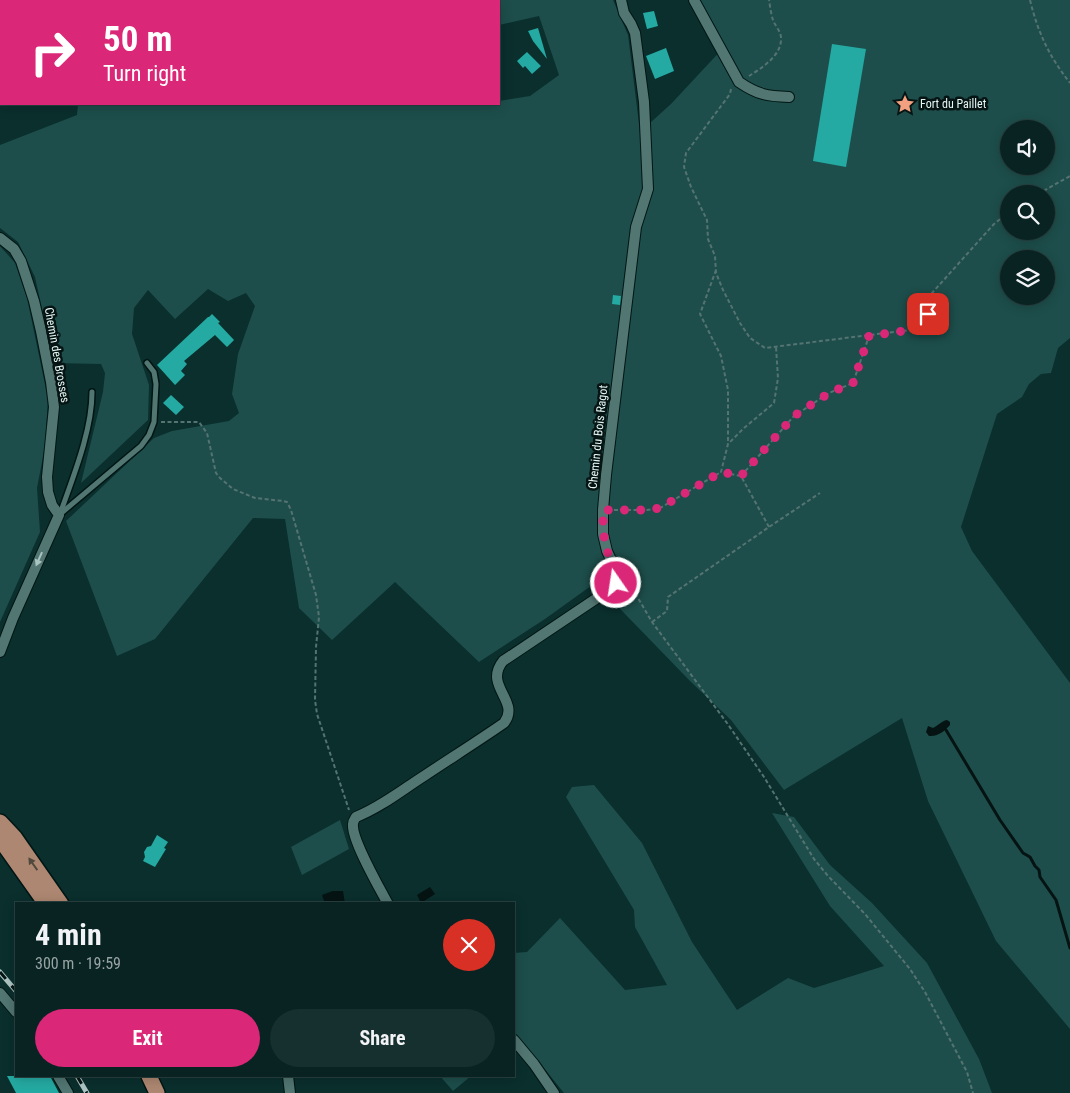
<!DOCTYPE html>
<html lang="en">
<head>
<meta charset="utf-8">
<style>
	body { margin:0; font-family:"Roboto Condensed",sans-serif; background:#162f2f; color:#f1f3f6; height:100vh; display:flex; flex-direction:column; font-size:19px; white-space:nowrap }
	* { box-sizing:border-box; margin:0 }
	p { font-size:16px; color:#98a4a5 }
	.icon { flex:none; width:28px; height:28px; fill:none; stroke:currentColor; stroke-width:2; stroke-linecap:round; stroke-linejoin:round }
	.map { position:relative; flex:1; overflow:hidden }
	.panel { position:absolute; left:15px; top:902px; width:500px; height:175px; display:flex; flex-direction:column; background:#082322; border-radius:0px; box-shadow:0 2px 12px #0003,0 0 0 1px #294040 }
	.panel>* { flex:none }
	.banner { position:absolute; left:0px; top:0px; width:500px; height:105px; box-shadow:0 2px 12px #0003,0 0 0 1px #294040; background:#db2777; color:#fff; overflow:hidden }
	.controls { position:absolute; left:1000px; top:120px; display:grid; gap:10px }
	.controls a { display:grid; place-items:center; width:55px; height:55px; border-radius:50%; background:#082322; box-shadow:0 2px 12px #0003,0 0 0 1px #294040; font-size:25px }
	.pin { position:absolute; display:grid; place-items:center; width:42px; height:42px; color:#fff; margin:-21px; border-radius:10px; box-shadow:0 2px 8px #0006 }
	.me { position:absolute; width:55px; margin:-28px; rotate:347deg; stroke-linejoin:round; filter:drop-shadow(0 0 4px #0008) }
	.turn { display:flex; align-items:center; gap:18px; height:105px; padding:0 20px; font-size:22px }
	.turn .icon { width:65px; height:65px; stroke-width:2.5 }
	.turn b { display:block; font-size:35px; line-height:42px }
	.round { display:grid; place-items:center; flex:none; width:52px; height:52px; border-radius:26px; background:#162f2f }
	.head { display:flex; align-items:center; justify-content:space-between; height:85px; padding:0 20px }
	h1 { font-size:30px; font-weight:700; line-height:38px }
	.action { display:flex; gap:10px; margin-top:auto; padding:10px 20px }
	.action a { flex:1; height:58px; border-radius:30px; background:#db2777; color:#fff; font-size:20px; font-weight:700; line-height:58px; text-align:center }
	.action a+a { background:#162f2f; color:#f1f3f6 }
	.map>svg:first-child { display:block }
</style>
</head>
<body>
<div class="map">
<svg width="1070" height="1093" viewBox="0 0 1070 1093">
	<rect width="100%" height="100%" fill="#0a2f2d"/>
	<g fill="#1d4e4b" fill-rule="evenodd">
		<path d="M81,0H613L628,35L640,132L671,104L725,46L699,0H1070V338L1058,348L1051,373L1041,374L1029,384L1022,397L997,414L961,527L972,551L1070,683V1029L996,941L928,801L902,718L784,790L731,720L690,681L595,583L545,619L479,662L395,582L332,640L299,608L285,519L253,518L155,639L117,656L66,521L154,438L172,431L229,421L239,413L232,394L238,354L255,306L246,293L228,301L208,289L175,319L148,290L134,308L132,334L149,385L148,420L81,483L103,392L105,373L101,364L54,363L35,277L18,242L0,228V145L77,115L78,104H469L470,106L483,104H499V101L530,96L559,75L539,16L499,25V1H81ZM1009,129H1046V166H1009ZM1009,194H1046V231H1009ZM1009,259H1046V296H1009Z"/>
		<path d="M0,246L15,263L27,298L48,399L45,446L37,488L40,532L0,622Z"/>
		<path d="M594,785L642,843L692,942L737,1010L788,978L814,988L884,966L830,906L772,813L794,817L830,865L872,903L927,963L979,1059L992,1093H564L514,1031V953L527,952L560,918L625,990L667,985L635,927L634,910L566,797L572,787Z"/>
		<path d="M340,820L349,849L302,875L291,847Z"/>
		<path d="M440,1076H471L453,1091Z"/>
	</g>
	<g fill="#051312">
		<path d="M947,720L950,722V725C945,731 937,737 929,736L926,732L928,726L933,728C938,726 941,721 947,720Z"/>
		<path d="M430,887L435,894L421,903L417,895Z"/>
		<path d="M333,891H343L345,904H325L322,895Z"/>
	</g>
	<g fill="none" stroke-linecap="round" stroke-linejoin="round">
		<path stroke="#051312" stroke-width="3" d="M946,730L1000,820L1023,853L1030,857L1035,866L1039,870L1040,877L1056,900L1070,948"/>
	</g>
	<g fill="#24aaa2">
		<path d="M654,11L658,26L647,29L643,13Z"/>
		<path d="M538,28L547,59L533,41L528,31Z"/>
		<path d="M832,44L866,49L846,167L813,161Z"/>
		<path d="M666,48L674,71L655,79L646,56Z"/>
		<path d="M527,52L541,66L532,74L525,66L523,68L517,61Z"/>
		<path d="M613,295L621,296L620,305L612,304Z"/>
		<path d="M212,314L220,322L218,323L234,340L227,347L215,335L184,361L187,364L181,371L185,375L175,385L157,365L208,317H209Z"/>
		<path d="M171,395L184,407L176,415L163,403Z"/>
		<path d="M157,835L168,842L164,848L166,849L155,867L143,861L145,857L144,852L147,847L151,846Z"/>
		<path d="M7,1076H50L59,1093H16Z"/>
	</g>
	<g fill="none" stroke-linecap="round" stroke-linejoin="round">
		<g stroke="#001614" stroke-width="8">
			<g id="lane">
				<path d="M60,514C73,477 92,431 92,392"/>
				<path d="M59,515L141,446L149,435L154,422L156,384L154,372L147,363"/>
			</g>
		</g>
		<g stroke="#001614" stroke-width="12">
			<g id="street">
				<path d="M694,0L739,82C758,95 767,96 789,97"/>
				<path d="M0,238L14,249L21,261L34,301L41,331L51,382L54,407L47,477L48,492L52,505L59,515L13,618L0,652"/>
				<path d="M388,904C380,889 351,839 353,824C353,821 354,820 356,817C381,807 402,790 424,776C451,758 478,741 504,723C521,701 483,686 503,661L609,590L616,583L618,575L607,551L603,534V510L606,475L636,227L648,189L644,102L635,33L631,24L624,13L621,0"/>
				<path d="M0,993L16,1012"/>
				<path d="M514,1040L534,1064L554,1093"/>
				<path d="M58,1076L68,1093"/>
				<path d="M288,1076L290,1093"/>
			</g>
		</g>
		<g stroke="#001614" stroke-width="18">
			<g id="primary">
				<path d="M0,822L15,838L61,904"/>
				<path d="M0,839L46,904"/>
				<path d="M149,1076L157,1093"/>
			</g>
		</g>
		<g stroke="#547371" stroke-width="2" stroke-dasharray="4 2.5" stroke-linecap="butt">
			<path d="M1030,0C1038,33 1049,56 1070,83"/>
			<path d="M749,76C762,68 782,55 781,38C781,31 775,26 773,20C771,14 770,6 769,0"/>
			<path d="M731,89L730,94L686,153L684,167L691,187L707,220L708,239L715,256L716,273L723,290L740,323L750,338L765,348L910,330L919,324L928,314L932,293L994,224L1009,212"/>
			<path d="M1038,194L1070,176"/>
			<path d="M716,270L700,314L721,356L728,390V444"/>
			<path d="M161,422H199L207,433L216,473L220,478L233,489L255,498L283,501L287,502L291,510L316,595L319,617L316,647L315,700L317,714L349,810"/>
			<path d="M741,476L794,416L829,393L853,383L869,336"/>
			<path d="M614,510H647L660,508L721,472"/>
			<path d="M769,527L741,476L721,472L728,444L744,428L774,403L778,378L776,347"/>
			<path d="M626,584L638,598L652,622L727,723L764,777L814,859L828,876L865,914L910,969L925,992L967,1072L973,1093"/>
			<path d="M652,622L667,611L668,597L769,527L820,493"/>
		</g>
		<use href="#lane" stroke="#527672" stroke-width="5"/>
		<use href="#street" stroke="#527672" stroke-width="10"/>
		<use href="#primary" stroke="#ad8771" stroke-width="15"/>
		<g stroke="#aec5c3" stroke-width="5">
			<g id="rail">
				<path d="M0,972L16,991"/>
				<path d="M77,1076L87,1093"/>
			</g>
		</g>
		<use href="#rail" stroke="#061513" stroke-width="3" stroke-dasharray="9" stroke-linecap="butt"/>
	</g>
	<defs><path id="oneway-solid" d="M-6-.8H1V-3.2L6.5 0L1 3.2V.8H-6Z" transform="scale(1.25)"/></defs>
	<use fill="#aac4c1" href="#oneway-solid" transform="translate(39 559) rotate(114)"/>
	<use fill="#51483d" href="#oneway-solid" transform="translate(33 864) rotate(-125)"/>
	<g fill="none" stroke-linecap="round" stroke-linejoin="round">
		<path stroke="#db2777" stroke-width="9" stroke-dasharray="0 16.2" d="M616,583C620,574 615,569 611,561C603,543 603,529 603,510H647L660,508L721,472L741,476L794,416L829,393L853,383L869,336L910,330L919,324L928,314"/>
	</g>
	<defs>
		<g id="sight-bare" transform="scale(1.5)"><path d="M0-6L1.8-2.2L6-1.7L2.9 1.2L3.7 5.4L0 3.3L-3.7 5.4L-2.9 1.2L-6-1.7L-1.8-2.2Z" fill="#f2a080" stroke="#061513" stroke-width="2.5" paint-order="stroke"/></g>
	</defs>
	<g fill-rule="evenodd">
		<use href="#sight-bare" x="905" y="104"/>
	</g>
	<g text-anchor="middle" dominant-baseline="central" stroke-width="5" stroke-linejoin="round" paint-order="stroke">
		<g font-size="12" fill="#e5f8f6" stroke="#061513" text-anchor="start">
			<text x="920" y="104">Fort du Paillet</text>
		</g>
		<g font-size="12" fill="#e5f8f6" stroke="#061513">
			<text transform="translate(57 355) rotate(80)">Chemin des Brosses</text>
			<text transform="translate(598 437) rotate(-84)">Chemin du Bois Ragot</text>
		</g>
	</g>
</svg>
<div class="controls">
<a><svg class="icon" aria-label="sound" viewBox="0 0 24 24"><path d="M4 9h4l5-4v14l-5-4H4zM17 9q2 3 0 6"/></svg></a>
<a><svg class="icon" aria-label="search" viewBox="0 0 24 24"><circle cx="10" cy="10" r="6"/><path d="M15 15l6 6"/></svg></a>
<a><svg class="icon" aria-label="layers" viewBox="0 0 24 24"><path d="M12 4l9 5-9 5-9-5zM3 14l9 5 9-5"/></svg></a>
</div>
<div class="pin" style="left:928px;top:314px;background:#d93025"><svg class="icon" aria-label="arrive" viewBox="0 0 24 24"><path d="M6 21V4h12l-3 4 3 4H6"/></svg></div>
<svg class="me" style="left:616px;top:583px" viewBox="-20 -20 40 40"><circle r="17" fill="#db2777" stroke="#fff" stroke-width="3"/><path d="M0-11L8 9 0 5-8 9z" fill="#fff"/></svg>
<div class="banner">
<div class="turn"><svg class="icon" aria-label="right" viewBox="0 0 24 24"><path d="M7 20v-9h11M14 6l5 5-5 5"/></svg><div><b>50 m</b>Turn right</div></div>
</div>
<section class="panel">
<div class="head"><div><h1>4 min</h1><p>300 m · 19:59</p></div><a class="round" style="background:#d93025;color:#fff"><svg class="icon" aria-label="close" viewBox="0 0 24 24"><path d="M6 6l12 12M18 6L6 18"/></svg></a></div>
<div class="action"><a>Exit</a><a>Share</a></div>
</section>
</div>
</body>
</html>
